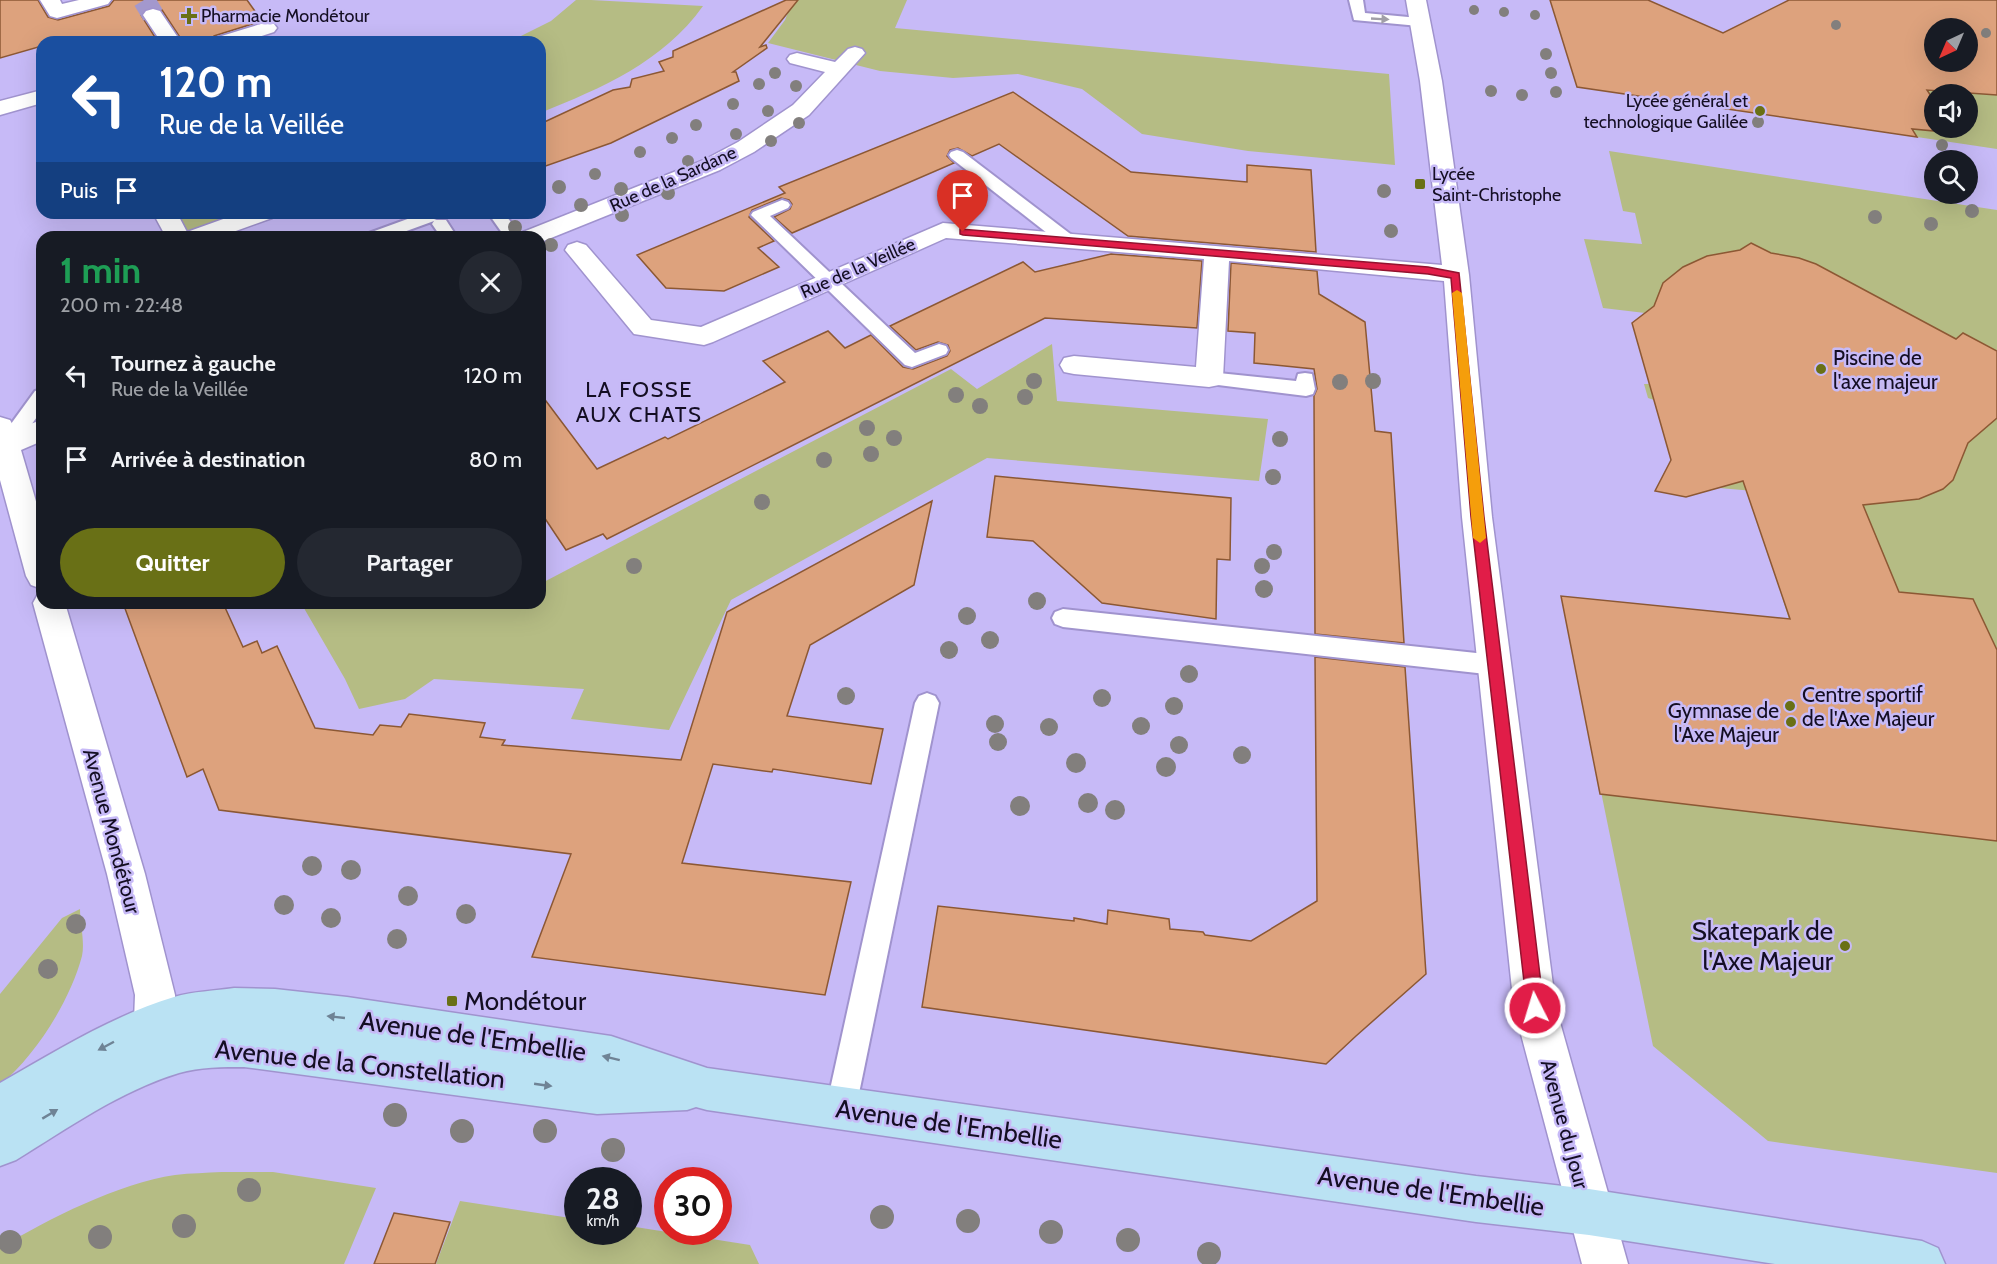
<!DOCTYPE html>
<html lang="fr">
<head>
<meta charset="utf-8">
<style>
	body { margin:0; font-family:Cabin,sans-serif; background:#242831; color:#f1f3f6; height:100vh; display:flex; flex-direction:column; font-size:22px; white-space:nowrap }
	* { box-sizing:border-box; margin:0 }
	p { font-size:20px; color:#9ea1a6 }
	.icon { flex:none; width:33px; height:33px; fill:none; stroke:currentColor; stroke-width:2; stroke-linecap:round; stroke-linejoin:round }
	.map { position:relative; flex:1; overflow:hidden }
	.panel { position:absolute; left:36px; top:231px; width:510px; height:378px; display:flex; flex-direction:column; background:#171b24; border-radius:18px; box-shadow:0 6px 24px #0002 }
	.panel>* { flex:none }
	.top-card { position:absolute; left:36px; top:36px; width:510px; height:183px; border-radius:18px; box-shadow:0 6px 24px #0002; background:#1a4fa0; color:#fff; overflow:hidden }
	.needle { width:39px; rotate:224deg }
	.controls { position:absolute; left:1924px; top:18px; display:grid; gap:12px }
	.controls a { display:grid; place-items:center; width:54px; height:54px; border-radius:50%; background:#171b24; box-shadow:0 6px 24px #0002; font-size:30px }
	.speed { position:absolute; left:564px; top:1167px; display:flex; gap:12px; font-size:30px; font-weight:700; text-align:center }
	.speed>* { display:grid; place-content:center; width:78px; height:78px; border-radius:50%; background:#171b24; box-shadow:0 6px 24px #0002; line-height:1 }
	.speed small { font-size:15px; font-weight:400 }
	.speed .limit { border:9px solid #d22; background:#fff; color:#111 }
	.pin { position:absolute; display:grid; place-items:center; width:51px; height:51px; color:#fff; margin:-62px -26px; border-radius:50% 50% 50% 0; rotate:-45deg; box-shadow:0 0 6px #0007 }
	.pin .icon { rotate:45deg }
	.me { position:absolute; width:66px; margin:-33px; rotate:355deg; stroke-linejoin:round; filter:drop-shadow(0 0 4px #0008) }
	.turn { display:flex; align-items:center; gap:21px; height:126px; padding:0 24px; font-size:27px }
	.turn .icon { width:78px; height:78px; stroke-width:2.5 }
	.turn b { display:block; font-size:42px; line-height:51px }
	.then { display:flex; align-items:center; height:57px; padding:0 24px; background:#0003; gap:12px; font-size:22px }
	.round { display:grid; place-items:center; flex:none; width:63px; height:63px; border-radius:32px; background:#242831 }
	.head { display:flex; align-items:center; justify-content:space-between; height:102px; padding:0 24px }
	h1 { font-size:36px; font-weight:700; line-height:45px; color:#1e9e55 }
	.cta { display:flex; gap:12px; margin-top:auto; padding:12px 24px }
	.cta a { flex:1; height:69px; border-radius:36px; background:#697016; color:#fff; font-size:24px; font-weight:700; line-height:69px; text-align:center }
	.cta a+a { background:#242831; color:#f1f3f6 }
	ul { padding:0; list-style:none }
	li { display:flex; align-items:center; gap:18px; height:84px; padding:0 24px }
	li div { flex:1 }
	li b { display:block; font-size:22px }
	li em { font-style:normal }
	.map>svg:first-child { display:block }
</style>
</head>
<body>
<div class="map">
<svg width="1997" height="1264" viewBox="0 0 1997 1264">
	<rect width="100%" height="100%" fill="#c7baf7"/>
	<g fill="#b5bc84">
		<path d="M576,0H591L703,6C663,62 602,88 540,113V42H509L551,21Z"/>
		<path d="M793,0H907L895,28L1389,74L1395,165L1248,151L1142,134L1082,89L1018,74L953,78L880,71L768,43L785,20Z"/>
		<path d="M1927,90L1997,95V149L1917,137L1912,129L1955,133L1952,128H1968V94H1935V102Z"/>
		<path d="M1609,151L1997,210V1173L1768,1141L1653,1046L1561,596L1789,619L1771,562L1803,564L1754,491L1696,486L1693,495C1679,499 1672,494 1662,484V477L1675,472L1654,400L1648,398L1644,384H1649L1640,350L1695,355L1692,342L1645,313L1603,308L1584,239L1642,244L1635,213L1623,211Z"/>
		<path d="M176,213H248L188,234Z"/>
		<path d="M1052,344L1057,401L1268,419L1259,481L987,458L731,600L669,730L571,719L584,689L434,679L405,699L359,709L345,679L301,603H540V584L951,369L977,389Z"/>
		<path d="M80,909C80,923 85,942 82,956C70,1001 36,1055 0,1085V994L62,918Z"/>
		<path d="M222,1172H273L376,1188L344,1264H0V1248C48,1219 119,1183 175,1175C191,1173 206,1173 222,1172Z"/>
		<path d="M460,1201L577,1219L578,1232H628L629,1226L750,1245L759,1264H436Z"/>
	</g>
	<g fill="#dda27d" stroke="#8c5834" stroke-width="1.5" fill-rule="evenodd">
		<path d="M0,0H38L48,17L58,20L109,6L114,0H247L262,21L214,36L210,42H183L162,10L152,7L144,10L141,15L158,42H42V46L0,58Z"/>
		<path d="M786,0H798L760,47L766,45L767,48L733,72H736L739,81L611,143L540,168V124L613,90L630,87L632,79L664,71L659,62L673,57V51Z"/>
		<path d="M1550,0H1648L1723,33L1789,0H1997V95L1927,90L1935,102V128H1952L1956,133L1912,129L1917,137L1577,87ZM1935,28H1968V62H1935Z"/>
		<path d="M1013,92L1131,172L1247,182V165L1311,170L1316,252L1128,236L999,144L972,156L958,148L950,150L947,156L954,163L792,233L774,217L790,209L792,204L789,200L781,198L752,210L749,217L774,241L758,248L779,267L724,291L666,288L637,255L785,193L779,187Z"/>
		<path d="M1751,243L1771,253L1799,258L1816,264L1956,339L1963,333L1997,351V418L1968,443L1953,480L1943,489L1919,499L1863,505L1899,592L1973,599L1997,650V841L1600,794L1561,596L1790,619L1743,481L1686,497L1655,491L1671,460L1632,323L1654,306L1663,283L1683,267L1707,256L1740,250Z"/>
		<path d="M1111,254L1202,261L1197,328L1045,318L607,539L603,534L566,550L540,511V393L597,469L665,437L668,439L785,382L763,361L828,331L845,348L871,335L903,367L913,369L947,356L950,351L948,345L938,342L916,350L890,326L1023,262L1035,272Z"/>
		<path d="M1231,263L1317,271L1319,294L1365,322L1375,431L1391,433L1404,643L1315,634L1314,396L1317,389L1314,369L1254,363L1255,333L1228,331Z"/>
		<path d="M995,476L1231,498L1230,560L1217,559L1216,619L1102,603L1033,541L987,537Z"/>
		<path d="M932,501L914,585L810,645L787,716L883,729L871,784L773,769L772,772L713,764L682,863L851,882L825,995L532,957L571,854L219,810L203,769L187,777L123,603H223L243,647L257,641L262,653L277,646L315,728L373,735L380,725L401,727L409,714L485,723L480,737L505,740L502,745L681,760L727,612Z"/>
		<path d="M1315,657L1405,667L1426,974L1356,1036L1326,1064L922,1007L938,906L1074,921V918L1107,924L1108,910L1169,919L1170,929L1203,932L1205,935L1251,941L1317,901Z"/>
		<path d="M394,1213L450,1222L435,1264H374Z"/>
	</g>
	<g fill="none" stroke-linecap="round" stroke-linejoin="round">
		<path stroke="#a398cd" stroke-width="22" stroke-dasharray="22 10" stroke-linecap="butt" d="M144,0L153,15"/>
		<g stroke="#a093ce" stroke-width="4">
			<g id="lane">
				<path d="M1349,0H1363L1365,13L1419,18L1426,22L1419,26L1354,20Z"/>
				<path d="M957,150L963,152L1073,236L1075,240L1073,244H1061L951,158L949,155L951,152Z"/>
				<path d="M782,200L788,202L790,205L788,208L770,216L915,353L939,344L946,346L948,350L946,354L912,367L905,365L751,215L753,212Z"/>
				<path d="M424,213H447L445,216L434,220H446L457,237H441L432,224L434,221L390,237H367L369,233Z"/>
				<path d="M488,213H504L522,237H505Z"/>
				<path d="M1209,372L1296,381L1298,374L1305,373L1312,374L1315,389L1313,394L1306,396L1202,383L1200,378L1202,373Z"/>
				<path d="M42,389V410L13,450L6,452L0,450V439L35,391Z"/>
				<path d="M1063,609L1495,655L1503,658L1506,665L1503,672L1495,675L1063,627L1055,624L1052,618L1055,612Z"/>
				<path d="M927,693L935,696L939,703L856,1108L851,1118L841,1123L831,1118L826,1108L915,703L919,696Z"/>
			</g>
		</g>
		<g stroke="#a093ce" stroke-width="3">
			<g id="street">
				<path d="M40,0H60L62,4L79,0H111L108,4L57,18L50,16Z"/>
				<path d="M1406,0H1426L1442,81L1469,275L1492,517L1556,1008L1628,1264H1582L1514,1008L1462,517L1444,281L1229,261L1223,378L1219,385L1209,387L1074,374L1064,372L1060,365L1064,358L1074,356L1196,367L1204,259L946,238L713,342L704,345L634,334L565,250L568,245L577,242L586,245L651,320L701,327L943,223L1442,265L1420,81Z"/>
				<path d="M153,9L160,11L181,42H161L143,15L146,11Z"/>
				<path d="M267,22L274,24L277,28L274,32L243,42H212L215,38Z"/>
				<path d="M855,47L862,49L865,53L809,115L754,152L720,170L541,242L540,237H520L523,232L704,160L738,142L793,105L825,72L790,63L787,59L790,55L797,53L835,62L848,49Z"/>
				<path d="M42,90V103L0,115V101Z"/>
				<path d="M153,213H177L187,232L240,213H275L272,218L219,237H166Z"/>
				<path d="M0,417L10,420L15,429L42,420V441L21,450L42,522V589L31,585L26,576L0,480Z"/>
				<path d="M42,592V603H65L145,874L175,995V1047L169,1062L154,1068L139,1062L133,1047L135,995L107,874L33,603L38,594Z"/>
			</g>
		</g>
		<g stroke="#a093ce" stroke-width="3">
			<path id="secondary" d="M234,988L275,989L347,997L611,1036L707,1068L1476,1176L1589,1189L1922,1241L1938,1248L1945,1264H1775L1589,1235L1476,1222L707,1110L696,1107L687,1110L597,1114L244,1067C223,1067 200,1067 179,1073C120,1091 68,1128 16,1160L0,1166V1083C56,1051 112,1016 174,997C193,991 215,991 234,988Z"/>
		</g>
		<use href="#lane" fill="#fff" fill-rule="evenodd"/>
		<use href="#street" fill="#fff" fill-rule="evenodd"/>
		<use href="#secondary" fill="#bae2f3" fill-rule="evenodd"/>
	</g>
	<g fill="#827f7d">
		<circle cx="1474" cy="10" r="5"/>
		<circle cx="1504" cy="12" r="5"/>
		<circle cx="1535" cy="15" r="5"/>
		<circle cx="1836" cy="25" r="5"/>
		<circle cx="1986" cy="33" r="5"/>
		<circle cx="1546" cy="54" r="6"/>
		<circle cx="775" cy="73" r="6"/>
		<circle cx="1551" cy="73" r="6"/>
		<circle cx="759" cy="84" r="6"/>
		<circle cx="796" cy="86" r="6"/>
		<circle cx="1491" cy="91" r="6"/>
		<circle cx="1556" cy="92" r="6"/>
		<circle cx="1522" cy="95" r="6"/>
		<circle cx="733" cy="104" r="6"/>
		<circle cx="768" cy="111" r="6"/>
		<circle cx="1758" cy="122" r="6"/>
		<circle cx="799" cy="123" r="6"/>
		<circle cx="696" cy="125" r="6"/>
		<circle cx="736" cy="134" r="6"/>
		<circle cx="672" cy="138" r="6"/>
		<circle cx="771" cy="141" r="6"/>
		<circle cx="1942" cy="145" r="6"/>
		<circle cx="640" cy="152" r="6"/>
		<circle cx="688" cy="161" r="6"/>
		<circle cx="595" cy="174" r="6"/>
		<circle cx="559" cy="187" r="7"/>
		<circle cx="964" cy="188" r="7"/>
		<circle cx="621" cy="189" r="7"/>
		<circle cx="1384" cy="191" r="7"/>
		<circle cx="668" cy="193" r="7"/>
		<circle cx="581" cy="205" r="7"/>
		<circle cx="1972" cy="211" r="7"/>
		<circle cx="622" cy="215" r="7"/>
		<circle cx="1875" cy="217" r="7"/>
		<circle cx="1931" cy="224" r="7"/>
		<circle cx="515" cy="227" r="7"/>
		<circle cx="1391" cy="231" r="7"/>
		<circle cx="551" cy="245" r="7"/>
		<circle cx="1034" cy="381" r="8"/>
		<circle cx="1373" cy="381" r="8"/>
		<circle cx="1340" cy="382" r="8"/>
		<circle cx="956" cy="395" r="8"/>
		<circle cx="1025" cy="397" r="8"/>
		<circle cx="980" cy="406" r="8"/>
		<circle cx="867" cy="428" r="8"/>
		<circle cx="894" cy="438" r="8"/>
		<circle cx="1280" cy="439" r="8"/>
		<circle cx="871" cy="454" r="8"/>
		<circle cx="824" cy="460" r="8"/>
		<circle cx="1273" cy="477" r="8"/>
		<circle cx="762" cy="502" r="8"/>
		<circle cx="1274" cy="552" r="8"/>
		<circle cx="634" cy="566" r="8"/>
		<circle cx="1262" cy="566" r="8"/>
		<circle cx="1264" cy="589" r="9"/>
		<circle cx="1037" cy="601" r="9"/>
		<circle cx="967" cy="616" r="9"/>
		<circle cx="990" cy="640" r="9"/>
		<circle cx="949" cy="650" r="9"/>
		<circle cx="1189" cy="674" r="9"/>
		<circle cx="846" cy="696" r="9"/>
		<circle cx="1102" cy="698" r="9"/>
		<circle cx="1174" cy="706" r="9"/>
		<circle cx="995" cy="724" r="9"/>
		<circle cx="1141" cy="726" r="9"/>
		<circle cx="1049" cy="727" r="9"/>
		<circle cx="998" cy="742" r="9"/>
		<circle cx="1179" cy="745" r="9"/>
		<circle cx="1242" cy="755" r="9"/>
		<circle cx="1076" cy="763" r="10"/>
		<circle cx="1166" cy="767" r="10"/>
		<circle cx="1088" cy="803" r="10"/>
		<circle cx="1020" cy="806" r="10"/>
		<circle cx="1115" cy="810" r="10"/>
		<circle cx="312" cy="866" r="10"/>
		<circle cx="351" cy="870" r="10"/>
		<circle cx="408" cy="896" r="10"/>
		<circle cx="284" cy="905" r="10"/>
		<circle cx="466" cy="914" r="10"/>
		<circle cx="331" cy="918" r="10"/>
		<circle cx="76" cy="924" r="10"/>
		<circle cx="397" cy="939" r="10"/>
		<circle cx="48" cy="969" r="10"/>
		<circle cx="395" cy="1115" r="12"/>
		<circle cx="462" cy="1131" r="12"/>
		<circle cx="545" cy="1131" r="12"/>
		<circle cx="613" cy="1150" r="12"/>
		<circle cx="249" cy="1190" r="12"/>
		<circle cx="882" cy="1217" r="12"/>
		<circle cx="968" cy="1221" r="12"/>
		<circle cx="184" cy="1226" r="12"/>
		<circle cx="1051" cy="1232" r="12"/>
		<circle cx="100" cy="1237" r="12"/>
		<circle cx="1128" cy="1240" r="12"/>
		<circle cx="10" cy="1242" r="12"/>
		<circle cx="1209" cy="1254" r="12"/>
	</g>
	<defs><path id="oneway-solid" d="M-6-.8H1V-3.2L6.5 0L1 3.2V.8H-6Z" transform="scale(1.5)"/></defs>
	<use fill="#a19fa7" href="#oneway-solid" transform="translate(1380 19) rotate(3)"/>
	<g fill="#6f8395">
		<use href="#oneway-solid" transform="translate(336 1017) rotate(-174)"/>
		<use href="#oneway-solid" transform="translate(106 1046) rotate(152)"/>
		<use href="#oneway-solid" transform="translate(611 1058) rotate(-166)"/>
		<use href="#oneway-solid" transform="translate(543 1085) rotate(8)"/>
		<use href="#oneway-solid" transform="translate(50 1114) rotate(-31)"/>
	</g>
	<path fill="#e11d48" stroke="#92132f" stroke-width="1.5" d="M960,229L1428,267L1459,273L1484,517L1544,1008L1541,1014L1535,1016L1529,1014L1527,1008L1471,517L1451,278L1428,274L963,235L960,234Z"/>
	<path fill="#f59e0b" d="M1457,290L1462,293L1486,538L1480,543L1473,538L1452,293Z"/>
	<g fill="#697016" stroke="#c7baf7" stroke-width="2">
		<path d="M186 7h6v6h6v6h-6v6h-6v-6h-6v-6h6z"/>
		<circle cx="1760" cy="111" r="6"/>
		<rect x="1414" y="178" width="12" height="12" rx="3"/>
		<circle cx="1821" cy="369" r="6"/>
		<circle cx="1790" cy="706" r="6"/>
		<circle cx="1791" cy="722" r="6"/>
		<circle cx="1845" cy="946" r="6"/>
		<rect x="446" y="995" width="12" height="12" rx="3"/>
	</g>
	<g text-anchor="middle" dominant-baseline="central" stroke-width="5" stroke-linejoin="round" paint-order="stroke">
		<g font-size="18" fill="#140e23" stroke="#c7baf7" text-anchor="start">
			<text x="201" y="16">Pharmacie Mondétour</text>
			<text x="1748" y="101" text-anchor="end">Lycée général et<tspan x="1748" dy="21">technologique Galilée</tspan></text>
			<text x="1432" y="174">Lycée<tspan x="1432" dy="21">Saint-Christophe</tspan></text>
		</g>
		<g font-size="18" fill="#140e23" stroke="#c7baf7">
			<text transform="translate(673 179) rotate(-24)">Rue de la Sardane</text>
			<text transform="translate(858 268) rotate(-24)">Rue de la Veillée</text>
		</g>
		<g font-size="21" fill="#140e23" stroke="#c7baf7" text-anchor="start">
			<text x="1833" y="357">Piscine de<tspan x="1833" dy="24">l'axe majeur</tspan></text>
			<text x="1802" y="694">Centre sportif<tspan x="1802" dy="24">de l'Axe Majeur</tspan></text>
			<text x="1779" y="710" text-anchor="end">Gymnase de<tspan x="1779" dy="24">l'Axe Majeur</tspan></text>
		</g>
		<g font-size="21" fill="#140e23" stroke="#c7baf7">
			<text transform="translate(112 831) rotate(75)">Avenue Mondétour</text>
			<text transform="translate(1565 1124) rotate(75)">Avenue du Jour</text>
		</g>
		<g font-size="22" letter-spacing="1.5" fill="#140e23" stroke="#c7baf7">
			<text x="639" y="389">LA FOSSE<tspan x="639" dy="25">AUX CHATS</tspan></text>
		</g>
		<g font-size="26" fill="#140e23" stroke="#c7baf7" text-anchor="end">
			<text x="1833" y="931">Skatepark de<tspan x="1833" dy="30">l'Axe Majeur</tspan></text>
			<text x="464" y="1001" text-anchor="start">Mondétour</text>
		</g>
		<g font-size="26" fill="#140e23" stroke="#c7baf7">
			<text transform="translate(473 1036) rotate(8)">Avenue de l'Embellie</text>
			<text transform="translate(360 1064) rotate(6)">Avenue de la Constellation</text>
			<text transform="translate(949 1124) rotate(8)">Avenue de l'Embellie</text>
			<text transform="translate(1431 1191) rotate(8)">Avenue de l'Embellie</text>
		</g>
	</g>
</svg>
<div class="controls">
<a><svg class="needle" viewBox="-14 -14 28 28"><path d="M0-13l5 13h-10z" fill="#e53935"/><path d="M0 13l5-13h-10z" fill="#9ea1a6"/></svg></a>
<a><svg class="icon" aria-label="sound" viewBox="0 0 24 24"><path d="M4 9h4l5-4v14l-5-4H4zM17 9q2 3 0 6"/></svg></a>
<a><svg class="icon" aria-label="search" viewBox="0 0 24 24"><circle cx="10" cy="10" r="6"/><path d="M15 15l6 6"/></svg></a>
</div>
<div class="speed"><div>28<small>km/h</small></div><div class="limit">30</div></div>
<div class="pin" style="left:963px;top:232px;background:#d93025"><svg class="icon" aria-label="arrive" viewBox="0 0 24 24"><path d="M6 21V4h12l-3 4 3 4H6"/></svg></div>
<svg class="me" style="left:1535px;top:1008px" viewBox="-20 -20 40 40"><circle r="17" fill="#e11d48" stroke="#fff" stroke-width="3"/><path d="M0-11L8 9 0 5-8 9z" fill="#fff"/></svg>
<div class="top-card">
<div class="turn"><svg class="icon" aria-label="left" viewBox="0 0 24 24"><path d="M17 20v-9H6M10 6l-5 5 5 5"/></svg><div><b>120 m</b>Rue de la Veillée</div></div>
<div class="then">Puis<svg class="icon" aria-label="arrive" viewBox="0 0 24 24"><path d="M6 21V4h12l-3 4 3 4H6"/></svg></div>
</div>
<section class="panel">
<div class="head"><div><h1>1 min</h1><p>200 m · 22:48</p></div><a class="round"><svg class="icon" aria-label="close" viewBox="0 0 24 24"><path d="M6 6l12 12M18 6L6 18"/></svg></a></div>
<ul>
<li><svg class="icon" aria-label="left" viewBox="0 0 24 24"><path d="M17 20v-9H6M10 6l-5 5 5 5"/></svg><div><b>Tournez à gauche</b><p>Rue de la Veillée</p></div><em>120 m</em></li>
<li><svg class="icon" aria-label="arrive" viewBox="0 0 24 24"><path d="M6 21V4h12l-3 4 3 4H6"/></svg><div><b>Arrivée à destination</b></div><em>80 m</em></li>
</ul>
<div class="cta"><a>Quitter</a><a>Partager</a></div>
</section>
</div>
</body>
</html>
